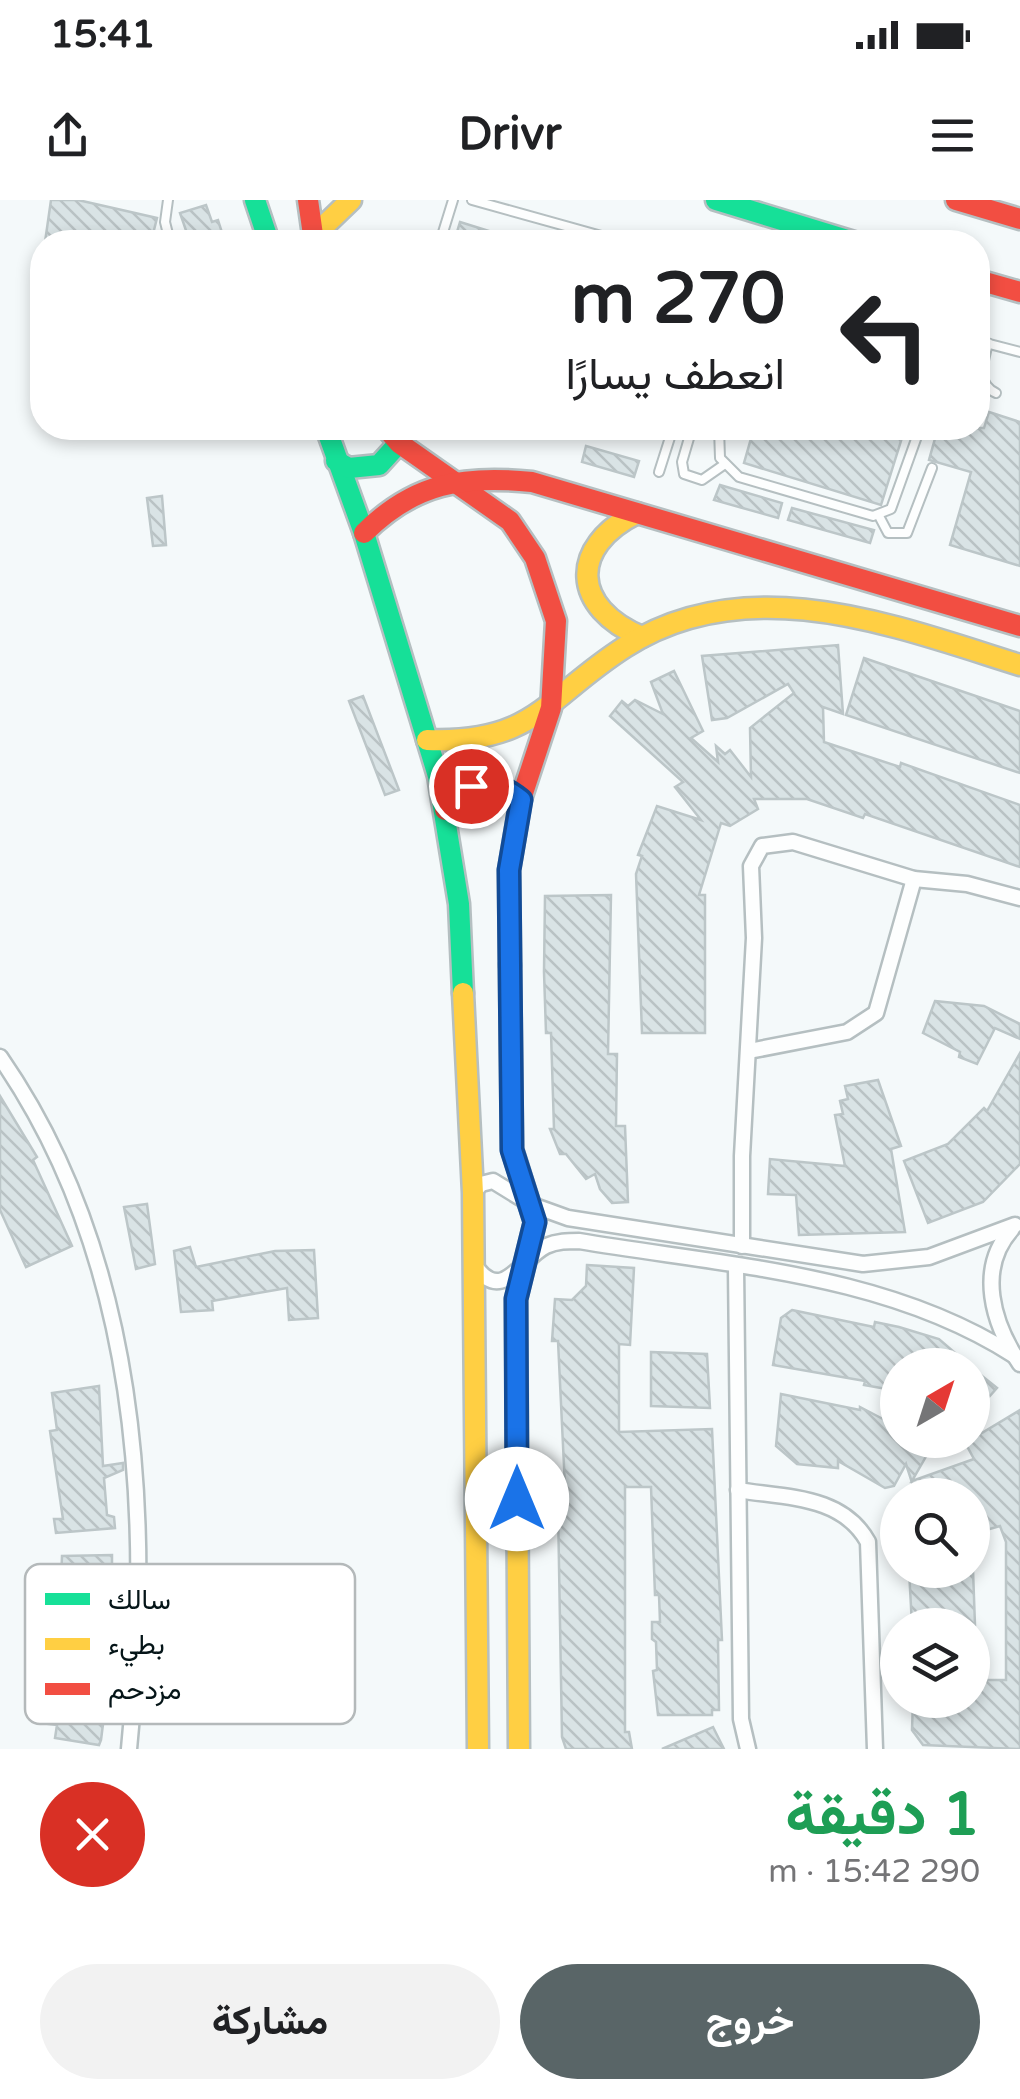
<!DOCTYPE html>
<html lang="ar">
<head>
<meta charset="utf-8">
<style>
	body { margin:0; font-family:"Varela Round",Vazirmatn,sans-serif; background:#f2f2f2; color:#202124; direction:rtl; height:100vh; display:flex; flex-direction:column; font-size:38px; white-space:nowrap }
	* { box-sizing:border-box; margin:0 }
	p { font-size:32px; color:#757577 }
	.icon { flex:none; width:55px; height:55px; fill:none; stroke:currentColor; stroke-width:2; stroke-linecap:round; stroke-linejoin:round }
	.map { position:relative; height:1549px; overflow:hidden; direction:ltr }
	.sheet { display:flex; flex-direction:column; background:#fff; flex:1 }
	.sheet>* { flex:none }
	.guide { position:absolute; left:30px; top:30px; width:960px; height:210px; border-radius:40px; box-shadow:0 5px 15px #0003; direction:rtl; background:#fff; color:#202124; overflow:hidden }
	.needle { width:65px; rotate:39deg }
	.buttons { position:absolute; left:880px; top:1148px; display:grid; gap:20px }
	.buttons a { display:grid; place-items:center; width:110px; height:110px; border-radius:50%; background:#fff; box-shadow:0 5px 15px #0003; font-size:50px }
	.pin { position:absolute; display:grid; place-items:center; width:85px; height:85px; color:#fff; margin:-42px; border:5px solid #fff; border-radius:50%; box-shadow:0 2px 10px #0007 }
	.me { position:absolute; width:110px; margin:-55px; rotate:0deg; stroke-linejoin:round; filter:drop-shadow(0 0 8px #0008) }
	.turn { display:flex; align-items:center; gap:35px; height:210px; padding:0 40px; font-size:45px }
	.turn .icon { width:130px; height:130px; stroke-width:2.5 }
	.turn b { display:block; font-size:70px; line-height:85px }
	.round { display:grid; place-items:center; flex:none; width:105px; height:105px; border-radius:52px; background:#f2f2f2 }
	.head { display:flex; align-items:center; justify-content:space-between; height:170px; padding:0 40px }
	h1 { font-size:60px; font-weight:700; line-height:75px; color:#1e9e55 }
	.cta { display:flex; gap:20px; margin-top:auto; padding:20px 40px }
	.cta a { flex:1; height:115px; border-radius:60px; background:#596567; color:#fff; font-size:40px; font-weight:700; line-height:115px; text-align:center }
	.cta a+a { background:#f2f2f2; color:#202124 }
	.status { display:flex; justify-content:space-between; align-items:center; height:70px; padding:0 50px; background:#fff; direction:ltr }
	.status svg { height:28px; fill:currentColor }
	header { display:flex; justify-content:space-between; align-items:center; height:130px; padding:0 40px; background:#fff; font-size:45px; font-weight:700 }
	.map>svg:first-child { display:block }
</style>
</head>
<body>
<div class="status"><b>15:41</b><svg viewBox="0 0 49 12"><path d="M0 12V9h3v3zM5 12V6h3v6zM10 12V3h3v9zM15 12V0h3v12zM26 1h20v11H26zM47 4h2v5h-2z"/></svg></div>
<header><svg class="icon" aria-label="menu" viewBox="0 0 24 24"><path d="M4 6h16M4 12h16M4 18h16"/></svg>Drivr<svg class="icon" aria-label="share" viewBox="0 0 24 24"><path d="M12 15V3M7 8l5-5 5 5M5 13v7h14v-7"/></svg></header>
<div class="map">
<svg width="1020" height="1549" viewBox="0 0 1020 1549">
	<defs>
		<pattern id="building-back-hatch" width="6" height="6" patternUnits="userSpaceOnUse" patternTransform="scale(2.5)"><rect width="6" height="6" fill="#d9e3e5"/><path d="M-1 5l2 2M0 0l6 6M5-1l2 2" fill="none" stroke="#b9c2c4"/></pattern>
	</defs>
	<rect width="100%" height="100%" fill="#f4f9fa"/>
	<g fill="url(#building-back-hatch)" stroke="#bcc6c8" stroke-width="2.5">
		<path d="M51,0H78L157,18L151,42H45Z"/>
		<path d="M206,5L212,22L218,20L225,42H190L180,13Z"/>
		<path d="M460,22L515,39L514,42H454Z"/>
		<path d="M989,212L1020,222V366L950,345L971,272L929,260L938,228H984Z"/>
		<path d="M754,228H905L881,305L744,263Z"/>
		<path d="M586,246L639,261L634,277L582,262Z"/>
		<path d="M720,285L782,303L778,318L714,300Z"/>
		<path d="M162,296L166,345L153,346L147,298Z"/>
		<path d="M792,308L874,330L870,343L788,320Z"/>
		<path d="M838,445L843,514L823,507L824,542L900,567L901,563L1020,605V667L865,614L863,618L807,599H754L758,609L730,626L721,623L699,695H705V833H642L636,674L642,656L638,655L657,606L701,620L675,587L683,582L610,516L622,501L628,506L635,500L663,514L651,482L674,471L703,531L691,538L718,562L716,546L725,554L730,550L751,577L750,528L794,493L788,484L727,518L712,520L702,456Z"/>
		<path d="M864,458L1020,511V573L846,515Z"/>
		<path d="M363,496L399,590L385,595L349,501Z"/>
		<path d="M611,695L608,854H617L616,926H625L628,1002L612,1003L600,989L595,974L586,979L566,954H560L550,929H554L551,833H546L544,772L545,696Z"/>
		<path d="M935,801L984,806L1020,824V839L995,828L977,864L959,857L960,852L923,833Z"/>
		<path d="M1020,853V964L983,1002L928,1023L904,961L948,944L984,908L987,911Z"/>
		<path d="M878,880L901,946L891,949L905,1032L799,1035L796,995L768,994L770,959L845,966L835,915L843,914L840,901L848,899L845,886Z"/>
		<path d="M0,896L37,957L33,960L72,1046L26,1067L0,1010Z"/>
		<path d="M147,1004L155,1064L136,1069L124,1007Z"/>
		<path d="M190,1047L196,1067L275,1051L314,1050L318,1118L289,1120L287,1088L212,1101L213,1110L181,1112L174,1051Z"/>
		<path d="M587,1065L634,1068L630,1145L619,1144V1232L712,1229L722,1440H718L719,1510H712V1515H658L653,1471L657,1470L656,1442L652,1439V1422H660L659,1395H655L651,1287H625V1532H629L632,1549H566L562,1537L558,1308H566L558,1141H552L555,1099L572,1100L586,1086Z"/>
		<path d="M792,1110L874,1127L875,1122L899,1127L939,1139L969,1165H898V1191L864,1185L865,1181L773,1165L781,1118Z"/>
		<path d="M651,1152L707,1154L710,1208L651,1206Z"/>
		<path d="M972,1168L997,1188L972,1216Z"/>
		<path d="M99,1186L103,1266L123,1263V1270L104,1278L107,1315L114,1317L115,1328L56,1333L54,1319H63L50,1231L57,1230L52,1193Z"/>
		<path d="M781,1194L860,1210V1207L898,1227V1240H921L932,1246L912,1281L974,1259L967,1246L972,1239L1020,1210V1549L923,1545L912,1530L913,1500H972V1480H1006V1342L1000,1326L972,1334V1295H916L906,1264L894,1286L885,1288L838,1261V1268L797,1264L776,1246Z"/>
		<path d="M112,1355V1454L101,1540L99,1545L55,1538L57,1525L48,1524L53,1480H58L55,1406H60L62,1356Z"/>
		<path d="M909,1370H973L975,1425H912Z"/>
		<path d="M713,1527L724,1549H662Z"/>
	</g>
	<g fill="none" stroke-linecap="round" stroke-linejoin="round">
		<g stroke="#b5bfc1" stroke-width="12">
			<g id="lane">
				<path d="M168,0L165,22L170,42"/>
				<path d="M472,0L623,42"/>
				<path d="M440,42L453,0"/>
				<path d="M978,141L1020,152"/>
				<path d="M988,143C984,162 975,183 996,193"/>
				<path d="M692,228L682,262L684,274L702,280L725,264"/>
				<path d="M719,228L720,258L739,277L873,316L891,309L920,228"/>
				<path d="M659,272L673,228"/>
				<path d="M879,316L888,333H907L932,268"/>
			</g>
		</g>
		<g stroke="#b5bfc1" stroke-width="19">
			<g id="street">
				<path d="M749,851L847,832L876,813L914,679"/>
				<path d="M0,857C138,1056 153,1314 129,1549"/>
				<path d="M473,993L481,984L493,981L532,1005L568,1018L863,1064L929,1057L1015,1025"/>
				<path d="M1012,1029C976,1069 993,1124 1020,1164"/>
				<path d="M742,1046V956L754,738L751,666L762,646L793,642L914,679L967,684L1020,698"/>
				<path d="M474,1064C502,1107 522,1057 546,1046C557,1041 568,1041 579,1041C727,1066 886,1073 1015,1156"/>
				<path d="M736,1067L741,1519L748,1549"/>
				<path d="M738,1290C786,1298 842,1295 868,1342L875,1549"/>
			</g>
		</g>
		<g stroke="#b5bfc1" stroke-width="25">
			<g id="fast">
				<path d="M255,0L269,42"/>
				<path d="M716,0L854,42"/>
				<path d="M326,228L364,333L438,576L459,704L463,793"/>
				<path d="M336,261L349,268L379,265L399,243"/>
			</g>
		</g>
		<g stroke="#b5bfc1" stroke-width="25">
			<g id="slow">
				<path d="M317,42L325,25L351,0"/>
				<path d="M637,313C568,347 572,408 642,437"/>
				<path d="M427,540C535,544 545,498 625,447C748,368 895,426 1020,465"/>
				<path d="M510,765L512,949L535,1022L516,1099L519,1549"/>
				<path d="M463,793L473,993L478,1549"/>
			</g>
		</g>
		<g stroke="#b5bfc1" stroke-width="25">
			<g id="jam">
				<path d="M308,0L314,42"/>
				<path d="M956,0L1020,19"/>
				<path d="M978,80L1020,92"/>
				<path d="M386,228L399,243L510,321L535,358L556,421L551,508L521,599L509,670L510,765"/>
				<path d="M364,333C414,283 463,275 532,282L1020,426"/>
				<path d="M445,610C467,582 492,579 521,599"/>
			</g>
		</g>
		<use href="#lane" stroke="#fdfefe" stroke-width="8"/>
		<use href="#street" stroke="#fdfefe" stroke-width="14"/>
		<use href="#fast" stroke="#16e098" stroke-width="20"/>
		<use href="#slow" stroke="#ffcf43" stroke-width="20"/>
		<use href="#jam" stroke="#f24e42" stroke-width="20"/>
	</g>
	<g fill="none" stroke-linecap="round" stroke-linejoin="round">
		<g stroke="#114b97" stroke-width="25">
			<path id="route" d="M471,586C492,583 504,586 521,600L509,670L512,950L535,1022L516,1099L517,1299"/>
		</g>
		<use href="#route" stroke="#1a73e8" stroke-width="18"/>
	</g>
	<rect x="25" y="1364" width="330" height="160" rx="15" fill="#fff" stroke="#b4b9ba" stroke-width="2.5"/>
	<rect x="45" y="1393" width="45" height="12" fill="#16e098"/>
	<rect x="45" y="1438" width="45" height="12" fill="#ffcf43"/>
	<rect x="45" y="1483" width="45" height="12" fill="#f24e42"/>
	<g font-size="28" fill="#051518">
		<text x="108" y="1409">سالك</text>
		<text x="108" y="1454">بطيء</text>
		<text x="108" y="1499">مزدحم</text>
	</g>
</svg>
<div class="buttons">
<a><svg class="needle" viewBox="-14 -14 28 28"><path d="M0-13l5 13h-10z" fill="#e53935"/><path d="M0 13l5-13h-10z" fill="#757577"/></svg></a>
<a><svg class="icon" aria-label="search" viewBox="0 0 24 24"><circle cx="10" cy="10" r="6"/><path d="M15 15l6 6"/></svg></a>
<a><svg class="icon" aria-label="layers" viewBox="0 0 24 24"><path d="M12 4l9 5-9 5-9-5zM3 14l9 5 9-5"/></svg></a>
</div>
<div class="pin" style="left:471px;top:586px;background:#d93025"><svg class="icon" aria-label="arrive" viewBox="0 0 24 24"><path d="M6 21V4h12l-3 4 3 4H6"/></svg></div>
<svg class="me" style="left:517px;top:1299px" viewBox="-20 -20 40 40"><circle r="19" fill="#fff"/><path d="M0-13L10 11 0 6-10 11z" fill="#1a73e8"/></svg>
<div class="guide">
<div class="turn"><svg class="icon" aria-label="left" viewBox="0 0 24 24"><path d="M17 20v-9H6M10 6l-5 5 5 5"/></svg><div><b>270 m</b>انعطف يسارًا</div></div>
</div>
</div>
<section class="sheet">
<div class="head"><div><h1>1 دقيقة</h1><p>290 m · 15:42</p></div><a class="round" style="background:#d93025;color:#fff"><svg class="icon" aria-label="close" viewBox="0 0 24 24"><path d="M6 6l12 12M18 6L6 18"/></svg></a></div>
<div class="cta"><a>خروج</a><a>مشاركة</a></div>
</section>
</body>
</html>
